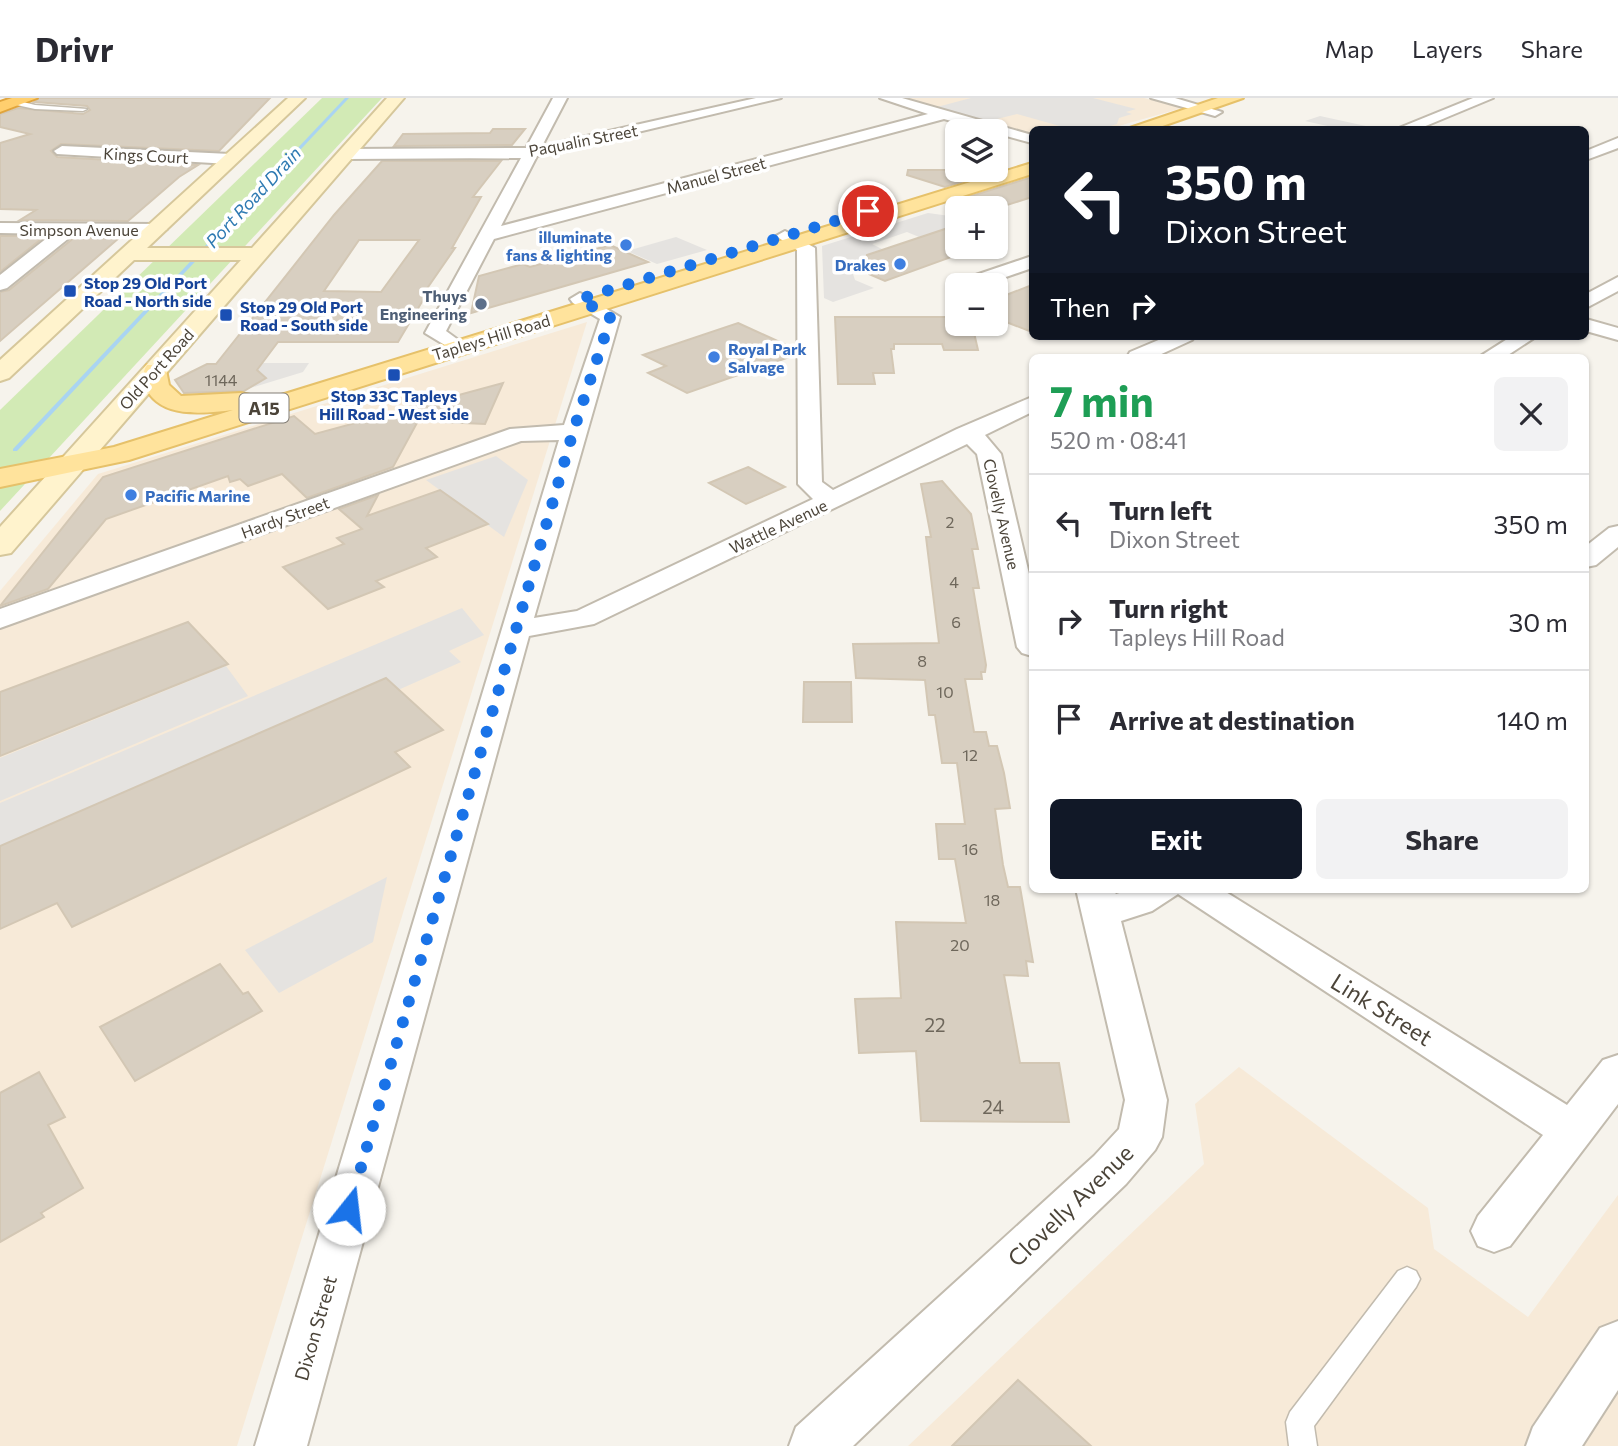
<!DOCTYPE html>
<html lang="en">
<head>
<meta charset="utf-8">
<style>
	body { margin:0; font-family:Commissioner,sans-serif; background:#f2f2f3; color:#2b2b33; height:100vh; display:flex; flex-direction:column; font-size:26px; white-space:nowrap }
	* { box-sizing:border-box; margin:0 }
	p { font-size:23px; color:#7c7c81 }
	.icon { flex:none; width:38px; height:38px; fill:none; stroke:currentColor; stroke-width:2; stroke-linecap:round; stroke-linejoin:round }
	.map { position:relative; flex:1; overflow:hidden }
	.details { position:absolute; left:1029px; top:256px; width:560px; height:539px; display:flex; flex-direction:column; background:#fff; border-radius:10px; box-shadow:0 2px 5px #0004 }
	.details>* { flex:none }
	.hud { position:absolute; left:1029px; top:28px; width:560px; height:214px; border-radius:10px; box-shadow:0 2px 5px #0004; background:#111827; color:#fff; overflow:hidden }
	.fabs { position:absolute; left:945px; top:21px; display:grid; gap:14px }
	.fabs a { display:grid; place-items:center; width:63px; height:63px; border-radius:10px; background:#fff; box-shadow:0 2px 5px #0004; font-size:35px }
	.pin { position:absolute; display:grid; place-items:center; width:60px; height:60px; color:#fff; margin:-30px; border:4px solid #fff; border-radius:50%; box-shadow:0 2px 7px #0007 }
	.me { position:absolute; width:77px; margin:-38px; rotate:16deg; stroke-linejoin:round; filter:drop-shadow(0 0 5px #0008) }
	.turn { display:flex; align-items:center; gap:24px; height:147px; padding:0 21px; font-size:32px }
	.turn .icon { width:91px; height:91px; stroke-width:2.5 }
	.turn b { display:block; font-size:49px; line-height:60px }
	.then { display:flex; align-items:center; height:66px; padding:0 21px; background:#0003; gap:14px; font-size:26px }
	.round { display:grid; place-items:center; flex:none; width:74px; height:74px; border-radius:10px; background:#f2f2f3 }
	.overview { display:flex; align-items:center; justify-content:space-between; height:119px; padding:0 21px }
	h1 { font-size:42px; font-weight:700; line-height:52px; color:#1e9e55 }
	.button { display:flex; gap:14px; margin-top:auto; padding:14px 21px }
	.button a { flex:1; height:80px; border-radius:10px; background:#111827; color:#fff; font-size:28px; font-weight:700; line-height:80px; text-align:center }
	.button a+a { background:#f2f2f3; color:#2b2b33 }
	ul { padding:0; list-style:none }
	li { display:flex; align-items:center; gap:21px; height:98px; padding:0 21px; border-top:2px solid #e1e1e2 }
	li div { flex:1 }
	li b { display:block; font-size:26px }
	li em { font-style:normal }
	header { display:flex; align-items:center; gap:42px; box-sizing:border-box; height:98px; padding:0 35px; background:#fff; border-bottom:2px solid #e1e1e2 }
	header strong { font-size:33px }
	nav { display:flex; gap:38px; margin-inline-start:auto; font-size:24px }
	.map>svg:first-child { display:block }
</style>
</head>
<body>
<header>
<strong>Drivr</strong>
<nav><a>Map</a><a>Layers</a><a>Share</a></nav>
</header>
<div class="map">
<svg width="1618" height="1348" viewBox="0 0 1618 1348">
	<rect width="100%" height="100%" fill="#f6f3ec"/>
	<g fill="#f7ead8">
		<path d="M903,0H1144L1182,10L1108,31L1032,32V37Z"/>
		<path d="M587,224L237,1348H0V493L98,376Z"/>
		<path d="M1239,969L1428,1110L1434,1151L1528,1219L1618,1097V1348H908L1204,1066L1195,1006Z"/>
	</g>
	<path fill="#d2eab5" d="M322,0H382L0,413V312Z"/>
	<g fill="#e5e3e0">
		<path d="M971,0H1093L1136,11L1126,14L1132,16L1119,20L1117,26L1100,31L1074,32L1017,16L989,23L937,9Z"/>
		<path d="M1320,18L1375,30L1341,31L1305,23Z"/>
		<path d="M928,115L957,119V138L938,133L919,139L907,134L872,146L882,151L866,157L865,176H853L855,182L874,190L833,204L824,200L822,148Z"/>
		<path d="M676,139L707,152L657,166L627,153Z"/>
		<path d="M250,265H309L303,274L247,291L265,280Z"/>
		<path d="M496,358L528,382L504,439L426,382Z"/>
		<path d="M462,510L484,537L449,553L461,564L398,592L0,748V705Z"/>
		<path d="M226,568L248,598L0,703V660Z"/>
		<path d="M387,779L373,844L279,895L245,852Z"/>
	</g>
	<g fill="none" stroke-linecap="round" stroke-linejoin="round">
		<path fill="#a9d4f2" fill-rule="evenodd" d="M345,0H349L17,353H13V351Z"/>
	</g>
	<g fill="#d8cfc1" stroke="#d3c7b4" stroke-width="2" fill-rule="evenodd">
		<path d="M39,0H270L219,53L61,46L51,53L57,59L198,67L179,79L128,123L20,122L36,112L0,111V45L30,36L0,29V16L18,10L83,16L90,12L87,8L34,4Z"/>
		<path d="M493,31H525L512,47L394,48L403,36L490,35Z"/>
		<path d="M382,63H501L473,99H481L452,150H455L426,192H429L398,244H278L257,272L266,280L244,293L184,295L175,282L207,266H216L334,117ZM359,142H419L381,194L324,193Z"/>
		<path d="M908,72H1001L945,89L907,77Z"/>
		<path d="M1032,79V99L1004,108L971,98Z"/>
		<path d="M957,127V149L973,151L885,183L869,176L867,157Z"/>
		<path d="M0,138H45L0,174Z"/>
		<path d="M75,139L119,140L0,243V194L9,192Z"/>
		<path d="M610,147L648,164L471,215L479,178L523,166L530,169Z"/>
		<path d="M1032,187V234L996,220V201Z"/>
		<path d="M835,219H957V226H972L978,252H944L942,246H894V251H891L894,275H873L875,286H838Z"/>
		<path d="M738,225L795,251V257L687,295L648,275L666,268L643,257Z"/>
		<path d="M503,285L485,326L418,323L393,369L307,400L282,376L248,388L240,381L230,384L228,378L106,421L48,491L0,508L103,379L294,318L315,336Z"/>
		<path d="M748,369L785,389L746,406L709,385Z"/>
		<path d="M942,383L971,416L978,451H972L979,490H973L986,567L985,574H981L982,581H965L974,634H986L989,648H997L1004,675L1010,710L995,711L1003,767L1008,789H1020L1033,864L1026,863L1028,878L1004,877L1020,965H1059L1069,1024L921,1023L916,953L859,955L855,901L901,900L896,824L966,825L955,761H939L936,726H965L957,665H942L935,617H929L925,582L856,580L853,546L939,545L926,439H931L921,386Z"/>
		<path d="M440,392L488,426L426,450L437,459L376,483L384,489L328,511L283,469L344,446L337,440L362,431L339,411L378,397L367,418Z"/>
		<path d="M188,524L228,566L0,658V594Z"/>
		<path d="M386,580L443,632L395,654L410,669L72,829L57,805L0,831V748Z"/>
		<path d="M804,584H851L852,624H803Z"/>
		<path d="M220,866L243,896L248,894L262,913L135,983L100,929Z"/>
		<path d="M39,974L65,1019L48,1027L83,1090L41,1115L44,1119L0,1144V995Z"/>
		<path d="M1018,1282L1091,1348H952Z"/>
	</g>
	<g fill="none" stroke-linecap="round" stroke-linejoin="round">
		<g stroke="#c2bbae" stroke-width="3">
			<g id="lane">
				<path d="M15,2L35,7L87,11L83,13L35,11L12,6Z"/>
				<path d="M1407,1169L1416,1173L1420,1181L1416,1189L1314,1328L1317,1348H1289L1286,1324L1290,1314L1398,1173Z"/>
			</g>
		</g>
		<g stroke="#c2bbae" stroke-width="4">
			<g id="street">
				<path d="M553,0H567L542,48L756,0H781L537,58L501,128L928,16L880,0H902L1032,37V45L944,21L494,141L446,233L468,249L458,255L425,235L521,60L347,61L339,56L347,51L526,50Z"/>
				<path d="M1151,0H1175L1222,14L1215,18Z"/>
				<path d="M1473,0H1493L1416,32H1394Z"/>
				<path d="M1618,40V50L1586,62V53Z"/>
				<path d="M62,48L230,56L238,61L230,66L57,56L54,53Z"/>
				<path d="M0,125L158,126L167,131L158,136H74L7,190L0,192V177L52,136L0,135Z"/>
				<path d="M785,133L815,150L822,384L833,392L957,331L1032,299V314L985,337L1001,356L1032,489V558L1022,555L1017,549L977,356L967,346L594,526L529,538L307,1348H255L559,342L521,343L0,530V511L510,331L564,327L600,221L573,205L570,201L580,195L620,219L534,520L577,513L813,401L798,386L797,152L776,138Z"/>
				<path d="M1032,158V170L983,187L957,190L955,187L958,183Z"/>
				<path d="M1618,179V193L1586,210V196Z"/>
				<path d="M1586,221L1618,230V242L1586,233Z"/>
				<path d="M1168,238H1195L1192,242L1155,259H1127L1130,254Z"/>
				<path d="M1512,238H1537L1505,259H1479Z"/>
				<path d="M1618,428V449L1596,467L1586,469V448L1609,430Z"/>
				<path d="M1076,791H1112L1116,796L1133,791H1221L1567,1007L1603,962L1618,957V1006L1510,1148L1494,1154L1478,1148L1471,1133L1478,1118L1543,1037L1178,796L1152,813L1121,823L1167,1002L1162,1039L1155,1052L1126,1086L853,1348H789L796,1329L1094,1058L1119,1031L1125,1002Z"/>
				<path d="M1618,1223V1292L1582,1348H1526L1533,1329L1600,1230Z"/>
			</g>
		</g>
		<g stroke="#d6c79b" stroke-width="4">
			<path id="secondary" d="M288,0H305L147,150H252L387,0H404L11,455L0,457V429L241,162H134L9,280L0,283V262Z"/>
		</g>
		<g stroke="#e6c16a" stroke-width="4">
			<g id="primary">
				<path d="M1218,0H1243L1151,32H1124Z"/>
				<path d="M1032,65V76L129,362L0,389V371L114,349L233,312C205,315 163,321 147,292C142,284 142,274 147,267H165L169,287L181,298L241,295L250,297L254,303L252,306Z"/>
			</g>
		</g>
		<g stroke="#e0a43c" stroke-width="4">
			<path id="highway" d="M12,0H37L0,14V4Z"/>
		</g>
		<use href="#lane" fill="#fff" fill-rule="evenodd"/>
		<use href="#street" fill="#fff" fill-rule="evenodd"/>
		<use href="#secondary" fill="#fff3cd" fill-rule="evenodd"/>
		<use href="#primary" fill="#ffe39c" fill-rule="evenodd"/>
		<use href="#highway" fill="#ffcf6e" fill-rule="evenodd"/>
	</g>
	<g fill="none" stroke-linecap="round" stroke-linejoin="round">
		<path stroke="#1a73e8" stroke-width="12" stroke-dasharray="0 21.6" d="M349,1111L573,334L609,225L610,219L580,201L868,113"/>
	</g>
	<g fill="#3f7fe0" stroke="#fff" stroke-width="2.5">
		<circle cx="626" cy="147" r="7"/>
		<circle cx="900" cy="166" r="7"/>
		<circle cx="714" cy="259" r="7"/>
		<circle cx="131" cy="397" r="7"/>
	</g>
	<g fill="#1a4fb4" stroke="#fff" stroke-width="2.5">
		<rect x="63" y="186" width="14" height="14" rx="3.5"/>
		<rect x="219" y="210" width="14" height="14" rx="3.5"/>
		<rect x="387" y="270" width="14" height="14" rx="3.5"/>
	</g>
	<circle fill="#5c6f8a" stroke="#fff" stroke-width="2.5" cx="481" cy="206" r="7"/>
	<g text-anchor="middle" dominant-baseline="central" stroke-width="7" stroke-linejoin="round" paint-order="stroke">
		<g font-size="16" fill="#4b4439" stroke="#fff">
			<text transform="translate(583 42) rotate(-11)">Paqualin Street</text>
			<text transform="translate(146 57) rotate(3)">Kings Court</text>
			<text transform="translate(716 77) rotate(-15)">Manuel Street</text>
			<text x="79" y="131">Simpson Avenue</text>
			<text transform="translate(491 239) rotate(-17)">Tapleys Hill Road</text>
			<text transform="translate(156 271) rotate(-48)">Old Port Road</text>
			<text transform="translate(1002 416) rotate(77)">Clovelly Avenue</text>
			<text transform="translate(285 419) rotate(-20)">Hardy Street</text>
			<text transform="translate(778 428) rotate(-25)">Wattle Avenue</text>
		</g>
		<g font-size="16" font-weight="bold" fill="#366cbe" stroke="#fff" text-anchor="end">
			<text x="612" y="138">illuminate<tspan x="612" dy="18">fans &amp; lighting</tspan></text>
			<text x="886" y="166">Drakes</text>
			<text x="728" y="250" text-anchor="start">Royal Park<tspan x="728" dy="18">Salvage</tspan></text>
			<text x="145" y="397" text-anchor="start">Pacific Marine</text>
		</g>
		<g font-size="16" font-weight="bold" fill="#164399" stroke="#fff" text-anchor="start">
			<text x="84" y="184">Stop 29 Old Port<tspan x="84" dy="18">Road - North side</tspan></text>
			<text x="240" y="208">Stop 29 Old Port<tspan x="240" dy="18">Road - South side</tspan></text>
			<text x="394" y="297" text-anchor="middle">Stop 33C Tapleys<tspan x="394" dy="18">Hill Road - West side</tspan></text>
		</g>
		<g font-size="16" font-weight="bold" fill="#4e5e75" stroke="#fff" text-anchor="end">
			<text x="467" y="197">Thuys<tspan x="467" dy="18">Engineering</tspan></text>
		</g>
		<g font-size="16" fill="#6e675b">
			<text x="221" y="281">1144</text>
			<text x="950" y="423">2</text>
			<text x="954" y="483">4</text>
			<text x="956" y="523">6</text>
			<text x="922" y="562">8</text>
			<text x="945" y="593">10</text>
			<text x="970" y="656">12</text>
			<text x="970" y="750">16</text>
			<text x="992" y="801">18</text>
			<text x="960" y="846">20</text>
		</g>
		<g font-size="18" font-style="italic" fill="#2e7ab2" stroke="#fff">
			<text transform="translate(253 99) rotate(-47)">Port Road Drain</text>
		</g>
		<rect fill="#fff" stroke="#817c74" stroke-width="2" x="239.5" y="295.5" width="49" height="29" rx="5"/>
		<g font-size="18" font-weight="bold" fill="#4b4439">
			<text x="264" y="310">A15</text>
		</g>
		<g font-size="19" fill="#6e675b">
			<text x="935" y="926">22</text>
			<text x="993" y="1008">24</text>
		</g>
		<g font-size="19" fill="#4b4439" stroke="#fff">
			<text transform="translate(315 1230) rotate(-74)">Dixon Street</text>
		</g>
		<g font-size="23" fill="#4b4439" stroke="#fff">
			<text transform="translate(1382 911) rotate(32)">Link Street</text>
			<text transform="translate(1070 1107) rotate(-44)">Clovelly Avenue</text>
		</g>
	</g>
</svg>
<div class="fabs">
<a><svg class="icon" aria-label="layers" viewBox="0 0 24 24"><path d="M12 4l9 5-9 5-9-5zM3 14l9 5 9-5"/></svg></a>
<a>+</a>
<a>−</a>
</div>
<div class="pin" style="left:868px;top:113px;background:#d93025"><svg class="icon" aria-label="arrive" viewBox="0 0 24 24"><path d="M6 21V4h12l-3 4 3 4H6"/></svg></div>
<svg class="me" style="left:349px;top:1111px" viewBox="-20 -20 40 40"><circle r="19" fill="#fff"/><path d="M0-13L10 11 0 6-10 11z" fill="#1a73e8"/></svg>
<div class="hud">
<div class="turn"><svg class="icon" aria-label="left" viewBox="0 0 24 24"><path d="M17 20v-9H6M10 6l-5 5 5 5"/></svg><div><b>350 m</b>Dixon Street</div></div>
<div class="then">Then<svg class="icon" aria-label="right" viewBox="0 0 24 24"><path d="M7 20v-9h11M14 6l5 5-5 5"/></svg></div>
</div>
<section class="details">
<div class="overview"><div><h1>7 min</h1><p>520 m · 08:41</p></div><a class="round"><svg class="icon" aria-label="close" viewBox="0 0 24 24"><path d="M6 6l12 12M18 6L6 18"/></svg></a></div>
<ul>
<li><svg class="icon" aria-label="left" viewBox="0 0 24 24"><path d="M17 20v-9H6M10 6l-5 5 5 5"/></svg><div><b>Turn left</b><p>Dixon Street</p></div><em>350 m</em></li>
<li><svg class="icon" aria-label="right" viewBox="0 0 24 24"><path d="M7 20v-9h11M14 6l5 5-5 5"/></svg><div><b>Turn right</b><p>Tapleys Hill Road</p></div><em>30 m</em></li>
<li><svg class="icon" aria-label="arrive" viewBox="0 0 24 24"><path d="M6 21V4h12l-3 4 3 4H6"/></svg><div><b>Arrive at destination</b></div><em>140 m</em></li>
</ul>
<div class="button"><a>Exit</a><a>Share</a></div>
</section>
</div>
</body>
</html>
